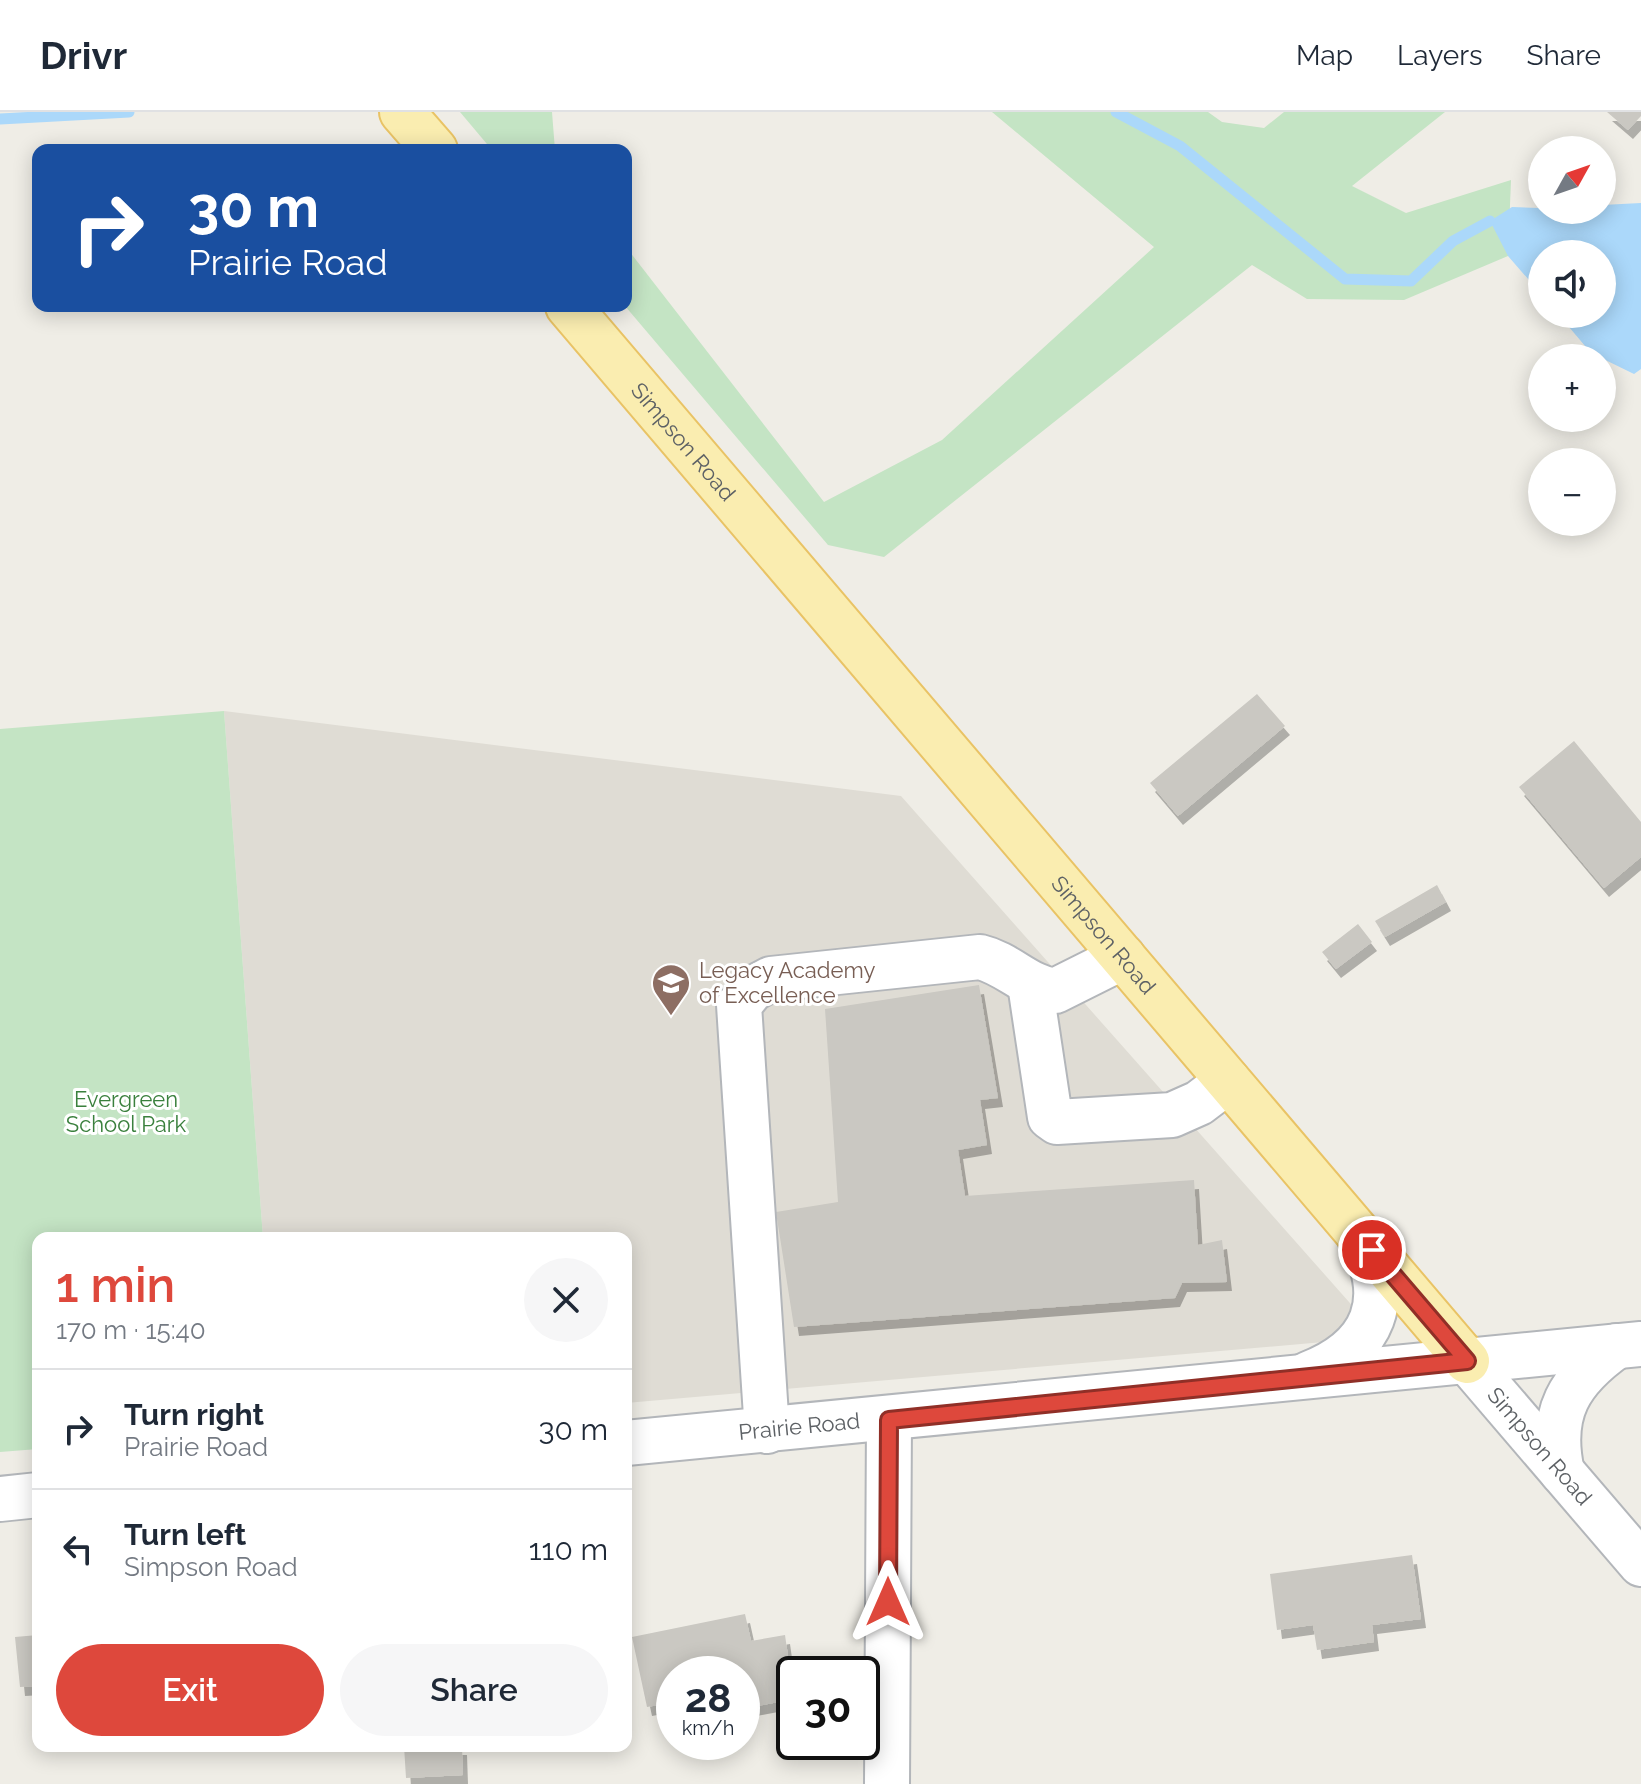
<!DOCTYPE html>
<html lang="en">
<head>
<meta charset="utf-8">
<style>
	:root { --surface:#fff; --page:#f6f6f7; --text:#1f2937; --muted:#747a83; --line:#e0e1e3; --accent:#de483c }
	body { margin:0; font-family:Raleway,sans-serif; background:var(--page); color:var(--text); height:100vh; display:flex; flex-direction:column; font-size:30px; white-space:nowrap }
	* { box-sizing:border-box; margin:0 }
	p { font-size:26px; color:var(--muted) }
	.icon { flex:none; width:44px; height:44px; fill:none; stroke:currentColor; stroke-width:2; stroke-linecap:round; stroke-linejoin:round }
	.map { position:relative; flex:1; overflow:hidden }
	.sheet { position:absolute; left:32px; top:1120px; width:600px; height:520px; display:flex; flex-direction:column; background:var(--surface); border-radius:16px; box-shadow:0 4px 20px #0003 }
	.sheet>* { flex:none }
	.banner { position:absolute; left:32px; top:32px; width:600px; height:168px; border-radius:16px; box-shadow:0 4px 20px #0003; background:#1a4fa0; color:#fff; overflow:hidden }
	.needle { width:52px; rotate:50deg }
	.controls { position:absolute; left:1528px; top:24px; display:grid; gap:16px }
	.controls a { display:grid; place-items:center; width:88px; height:88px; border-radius:50%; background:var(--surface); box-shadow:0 4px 20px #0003; font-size:40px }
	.speed { position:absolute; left:656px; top:1544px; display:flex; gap:16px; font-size:40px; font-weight:700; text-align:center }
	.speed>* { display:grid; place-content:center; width:104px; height:104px; border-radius:50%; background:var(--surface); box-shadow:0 4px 20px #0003; line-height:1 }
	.speed small { font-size:20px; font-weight:400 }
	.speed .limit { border:4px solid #111; border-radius:12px; background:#fff; color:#111 }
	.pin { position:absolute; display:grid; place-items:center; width:68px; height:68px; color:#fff; margin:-34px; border:4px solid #fff; border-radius:50%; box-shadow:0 2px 8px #0007 }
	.me { position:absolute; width:88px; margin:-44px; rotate:0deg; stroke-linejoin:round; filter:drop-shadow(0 0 6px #0008) }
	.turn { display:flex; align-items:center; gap:28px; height:168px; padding:0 24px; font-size:36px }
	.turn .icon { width:104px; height:104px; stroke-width:2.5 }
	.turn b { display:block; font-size:56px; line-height:68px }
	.round { display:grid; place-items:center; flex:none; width:84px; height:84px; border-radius:42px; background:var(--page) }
	.summary { display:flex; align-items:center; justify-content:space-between; height:136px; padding:0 24px }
	h1 { font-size:48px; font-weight:600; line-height:60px; color:var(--accent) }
	.cta { display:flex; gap:16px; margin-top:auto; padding:16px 24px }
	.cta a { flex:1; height:92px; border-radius:48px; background:var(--accent); color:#fff; font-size:32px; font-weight:600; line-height:92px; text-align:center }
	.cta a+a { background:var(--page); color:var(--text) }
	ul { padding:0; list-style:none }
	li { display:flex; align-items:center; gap:24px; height:120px; padding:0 24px; border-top:2px solid var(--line) }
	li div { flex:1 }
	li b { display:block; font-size:30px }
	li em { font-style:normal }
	header { display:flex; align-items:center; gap:48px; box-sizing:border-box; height:112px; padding:0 40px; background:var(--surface); border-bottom:2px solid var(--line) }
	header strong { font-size:38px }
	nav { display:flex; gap:44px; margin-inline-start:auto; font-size:28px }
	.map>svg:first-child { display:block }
	.education { fill:#dfdcd4 }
	.green { fill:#c4e4c4 }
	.water { fill:#abd8fa }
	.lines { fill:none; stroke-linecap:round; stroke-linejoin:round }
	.stream { stroke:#abd8fa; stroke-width:11 }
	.building { fill:#cac8c2; filter:url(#shadow) }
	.minor-casing { stroke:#b3b6ba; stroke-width:48 }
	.major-casing { stroke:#e9c365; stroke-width:48 }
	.minor { stroke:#fff; stroke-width:44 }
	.major { stroke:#faedb0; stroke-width:44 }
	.route-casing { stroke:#902f27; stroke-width:20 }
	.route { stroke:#de483c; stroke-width:14 }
	.labels { text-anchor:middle; stroke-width:6; stroke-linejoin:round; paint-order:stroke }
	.street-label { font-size:22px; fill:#5d6165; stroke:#fff }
	.education-label { font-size:22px; fill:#785e54; stroke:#fff; text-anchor:start }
	.park-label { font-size:22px; fill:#3a803d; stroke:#fff }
</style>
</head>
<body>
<header>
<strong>Drivr</strong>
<nav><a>Map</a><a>Layers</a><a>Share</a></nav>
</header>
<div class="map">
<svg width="1641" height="1672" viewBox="0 0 1641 1672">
	<defs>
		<filter id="shadow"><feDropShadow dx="5" dy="9" stdDeviation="0" flood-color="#0004"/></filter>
	</defs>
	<rect width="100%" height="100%" fill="#efede6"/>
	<!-- education -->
	<path class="education" d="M224,599L901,684L1380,1225L626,1291V1126H263Z"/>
	<!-- green -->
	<path class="green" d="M460,0H552L555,38H492Z
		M992,0H1208L1222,10L1264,16L1284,0H1445L1352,74L1406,101L1511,68L1508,144L1404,188L1307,187L1252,153L884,445L828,433L625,194L626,135L824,390L942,328L1154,135Z
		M224,599L263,1126H38V1337L0,1340V617Z"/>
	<!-- water -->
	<path class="water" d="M1641,91V257L1634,262L1591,241L1558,202H1602V142H1542V183L1508,144L1490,109L1512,95L1602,98V93Z"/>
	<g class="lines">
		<!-- stream -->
		<path class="stream" d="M1116,0L1180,34L1345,167L1411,169L1453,129L1490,109
			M0,7L129,0"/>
	</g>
	<!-- building -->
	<path class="building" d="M1607,0H1641V4L1628,18Z
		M1257,582L1285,614L1178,704L1150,671Z
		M1574,629L1641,710V745L1604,776L1519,675Z
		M1437,773L1446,790L1385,825L1375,809Z
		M1358,812L1372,830L1336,857L1322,840Z
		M979,873L998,986L980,988L987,1033L958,1038L965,1084L1194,1068L1198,1133L1222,1128L1227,1170L1182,1171L1175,1186L794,1215L776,1100L838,1090L825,897Z
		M1412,1443L1421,1507L1372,1513L1374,1530L1317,1538L1313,1513L1277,1518L1270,1462Z
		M745,1502L751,1529L785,1523L794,1587L746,1596L742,1562H674V1590L647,1595L632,1525Z
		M38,1523V1574L20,1575L15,1525Z
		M404,1634H462L463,1663L406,1666Z"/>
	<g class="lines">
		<!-- minor casing -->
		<g class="minor-casing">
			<g id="minor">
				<path d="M1030,872L1050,1005L1057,1010L1172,1003L1199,991L1228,969"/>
				<path id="s1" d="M1467,1249L1641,1452"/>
				<path d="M1308,1262C1375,1236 1394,1187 1359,1124"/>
				<path d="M767,1319L739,893L752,877L771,867L980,845C1009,852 1026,875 1055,879L1123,845"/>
				<path id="s2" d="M626,1331L1641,1232"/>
				<path d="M1562,1360C1549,1301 1569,1268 1617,1234"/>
				<path d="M0,1387L38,1383"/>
				<path d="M887,1672L889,1308"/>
			</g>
		</g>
		<!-- major casing -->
		<g class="major-casing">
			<g id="major">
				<path d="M402,0L435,38"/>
				<path id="s3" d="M568,194L1467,1249"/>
			</g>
		</g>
		<!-- minor -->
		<use href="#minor" class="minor"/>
		<!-- major -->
		<use href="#major" class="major"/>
	</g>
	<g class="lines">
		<!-- route casing -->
		<g class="route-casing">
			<path id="route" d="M888,1490L889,1308L1467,1249L1372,1138"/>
		</g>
		<!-- route -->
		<use href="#route" class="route"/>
	</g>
	<!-- icons -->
	<defs>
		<g id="school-pin" transform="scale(2)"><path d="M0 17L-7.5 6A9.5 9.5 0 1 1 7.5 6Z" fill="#8d6e63" stroke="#fff"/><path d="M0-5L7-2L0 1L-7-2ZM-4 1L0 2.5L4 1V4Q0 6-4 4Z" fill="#fff"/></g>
	</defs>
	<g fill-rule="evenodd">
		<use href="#school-pin" x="671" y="871"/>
	</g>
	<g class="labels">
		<!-- street labels -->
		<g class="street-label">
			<text dy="8" stroke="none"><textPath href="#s3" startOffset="178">Simpson Road</textPath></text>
			<text dy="8" stroke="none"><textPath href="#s3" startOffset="826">Simpson Road</textPath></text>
			<text dy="8" stroke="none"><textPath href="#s2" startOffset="174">Prairie Road</textPath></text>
			<text dy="8" stroke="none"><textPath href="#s1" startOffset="112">Simpson Road</textPath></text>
		</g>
		<!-- education labels -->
		<g class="education-label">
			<text x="699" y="866">Legacy Academy<tspan x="699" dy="25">of Excellence</tspan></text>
		</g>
		<!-- park labels -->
		<g class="park-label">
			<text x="126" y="995">Evergreen<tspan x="126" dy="25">School Park</tspan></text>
		</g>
	</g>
</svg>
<div class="controls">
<a><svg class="needle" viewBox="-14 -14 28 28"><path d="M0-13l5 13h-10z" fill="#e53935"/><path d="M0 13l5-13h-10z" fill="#747a83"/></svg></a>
<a><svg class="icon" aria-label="sound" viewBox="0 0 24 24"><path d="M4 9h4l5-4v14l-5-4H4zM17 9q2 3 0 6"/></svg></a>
<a>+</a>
<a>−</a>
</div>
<div class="speed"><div>28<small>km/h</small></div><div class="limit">30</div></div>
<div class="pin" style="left:1372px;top:1138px;background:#d93025"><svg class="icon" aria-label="arrive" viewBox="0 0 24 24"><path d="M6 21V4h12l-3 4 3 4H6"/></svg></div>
<svg class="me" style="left:888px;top:1490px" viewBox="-20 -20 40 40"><path d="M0-17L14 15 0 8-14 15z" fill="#de483c" stroke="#fff" stroke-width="4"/></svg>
<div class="banner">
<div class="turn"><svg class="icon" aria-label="right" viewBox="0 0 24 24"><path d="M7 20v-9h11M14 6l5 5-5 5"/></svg><div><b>30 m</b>Prairie Road</div></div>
</div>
<section class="sheet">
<div class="summary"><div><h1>1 min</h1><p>170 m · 15:40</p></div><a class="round"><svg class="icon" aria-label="close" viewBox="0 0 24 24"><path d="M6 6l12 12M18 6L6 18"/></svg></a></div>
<ul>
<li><svg class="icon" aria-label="right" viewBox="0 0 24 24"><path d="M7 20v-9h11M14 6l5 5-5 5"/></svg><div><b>Turn right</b><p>Prairie Road</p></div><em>30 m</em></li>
<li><svg class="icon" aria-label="left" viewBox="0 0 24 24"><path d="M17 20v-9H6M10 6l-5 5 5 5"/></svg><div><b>Turn left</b><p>Simpson Road</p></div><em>110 m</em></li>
</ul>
<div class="cta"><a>Exit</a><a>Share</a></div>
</section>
</div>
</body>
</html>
